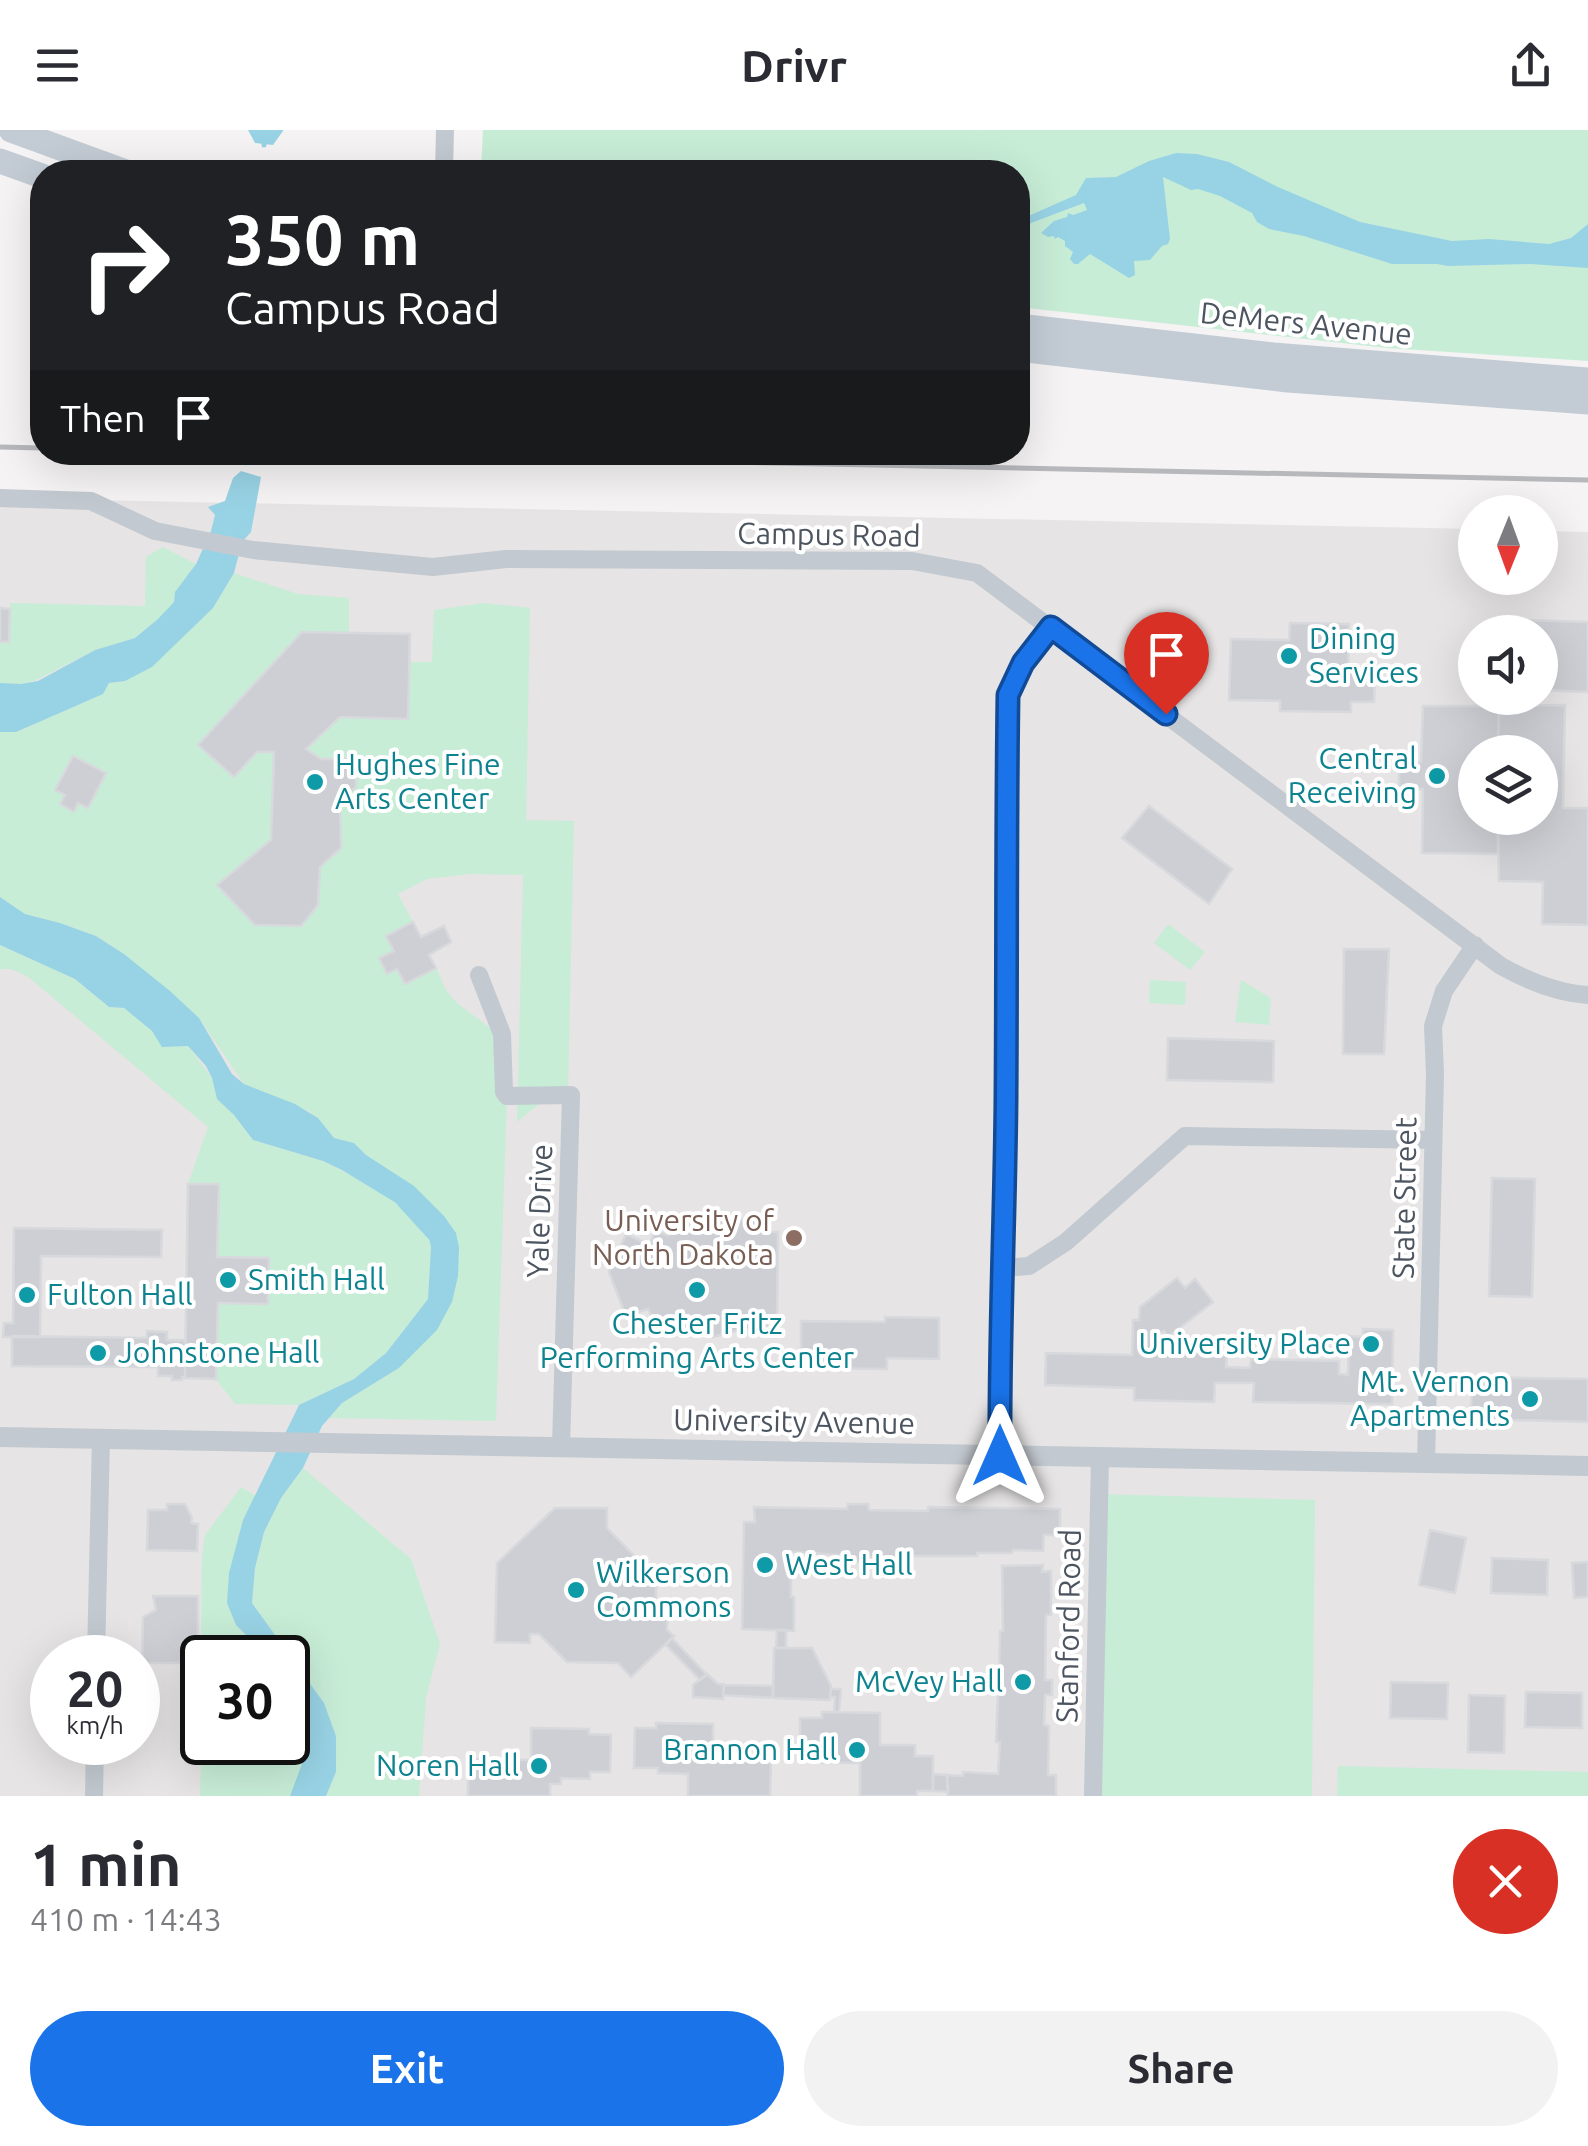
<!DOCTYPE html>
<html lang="en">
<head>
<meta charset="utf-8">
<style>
	:root { --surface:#fff; --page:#f2f2f3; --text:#2b2b33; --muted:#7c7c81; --accent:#1a73e8 }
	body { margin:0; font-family:Ubuntu,sans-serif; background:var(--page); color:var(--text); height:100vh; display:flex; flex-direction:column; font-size:38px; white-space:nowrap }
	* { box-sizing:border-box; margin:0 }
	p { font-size:32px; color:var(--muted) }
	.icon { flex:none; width:55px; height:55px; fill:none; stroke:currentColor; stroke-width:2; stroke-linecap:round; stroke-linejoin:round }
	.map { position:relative; height:1666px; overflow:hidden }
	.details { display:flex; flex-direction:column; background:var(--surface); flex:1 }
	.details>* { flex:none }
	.hud { position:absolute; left:30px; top:30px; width:1000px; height:305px; border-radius:40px; box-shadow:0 10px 40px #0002; background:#202124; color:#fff; overflow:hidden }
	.needle { width:65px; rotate:181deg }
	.fabs { position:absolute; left:1458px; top:365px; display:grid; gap:20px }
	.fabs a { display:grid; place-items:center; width:100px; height:100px; border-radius:50%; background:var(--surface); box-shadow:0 10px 40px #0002; font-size:50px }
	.speed { position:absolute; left:30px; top:1505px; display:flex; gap:20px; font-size:50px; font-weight:700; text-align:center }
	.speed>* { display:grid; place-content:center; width:130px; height:130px; border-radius:50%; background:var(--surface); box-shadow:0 10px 40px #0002; line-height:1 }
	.speed small { font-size:25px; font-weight:400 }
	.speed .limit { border:5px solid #111; border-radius:15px; background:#fff; color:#111 }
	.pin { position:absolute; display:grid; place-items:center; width:85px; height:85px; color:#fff; margin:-102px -42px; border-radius:50% 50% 50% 0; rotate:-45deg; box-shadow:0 0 10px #0007 }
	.pin .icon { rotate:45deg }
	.me { position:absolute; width:110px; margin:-55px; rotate:0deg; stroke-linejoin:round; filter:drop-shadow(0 0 8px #0008) }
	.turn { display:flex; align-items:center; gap:35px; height:210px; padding:0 30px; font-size:45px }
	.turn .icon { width:130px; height:130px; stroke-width:2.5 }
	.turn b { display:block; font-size:70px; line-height:85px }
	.then { display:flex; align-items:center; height:95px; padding:0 30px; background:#0003; gap:20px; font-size:38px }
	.round { display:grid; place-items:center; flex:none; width:105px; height:105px; border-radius:52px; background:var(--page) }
	.overview { display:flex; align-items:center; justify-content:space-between; height:170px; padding:0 30px }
	h1 { font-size:60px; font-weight:700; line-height:75px }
	.cta { display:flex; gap:20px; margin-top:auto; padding:20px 30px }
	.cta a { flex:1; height:115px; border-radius:60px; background:var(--accent); color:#fff; font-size:40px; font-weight:700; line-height:115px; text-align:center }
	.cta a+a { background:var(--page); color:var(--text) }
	header { display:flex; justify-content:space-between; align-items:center; height:130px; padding:0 30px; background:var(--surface); font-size:45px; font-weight:700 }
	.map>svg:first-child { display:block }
	.education { fill:#e6e4e4; fill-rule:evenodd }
	.green { fill:#c7edd7 }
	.water { fill:#98d3e5 }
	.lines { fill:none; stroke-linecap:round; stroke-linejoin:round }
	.stream { stroke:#98d3e5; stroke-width:5 }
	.building { fill:#cdcfd4; stroke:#d7d9dd; stroke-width:2.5 }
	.minor { stroke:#c2c9d0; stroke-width:18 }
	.tertiary { stroke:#c2c9d0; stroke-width:20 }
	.secondary { stroke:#c3cbd4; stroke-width:25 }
	.rail { stroke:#b6b8bc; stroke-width:5 }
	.route-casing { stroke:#114b97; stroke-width:25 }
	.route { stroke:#1a73e8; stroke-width:18 }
	.culture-dot { fill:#0f9aa8; stroke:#fff; stroke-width:4 }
	.education-dot { fill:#8d6e63; stroke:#fff; stroke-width:4 }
	.labels { text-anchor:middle; stroke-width:8; stroke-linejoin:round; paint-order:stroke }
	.street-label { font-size:30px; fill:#4c555f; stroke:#fff }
	.culture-label { font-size:30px; fill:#0d838f; stroke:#fff; text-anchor:start }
	.education-label { font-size:30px; fill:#785e54; stroke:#fff; text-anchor:end }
</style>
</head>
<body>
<header><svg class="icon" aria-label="menu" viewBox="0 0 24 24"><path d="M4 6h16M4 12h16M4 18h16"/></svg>Drivr<svg class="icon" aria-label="share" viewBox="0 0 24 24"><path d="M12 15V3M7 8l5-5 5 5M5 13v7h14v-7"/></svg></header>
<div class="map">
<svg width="1588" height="1666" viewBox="0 0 1588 1666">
	<rect width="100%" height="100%" fill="#f5f3f3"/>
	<!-- education -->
	<path class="education" d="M0,368L1475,399V448H1540V401L1588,402V1666H0ZM1475,502H1540V568H1475ZM1475,622H1540V688H1475ZM52,1528H138V1612H52ZM202,1528H288V1612H202Z"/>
	<!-- green -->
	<path class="green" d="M483,0H1588V231L1387,218L1018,177V42H481Z
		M163,417L196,434L175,462L174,472L159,489L135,508L95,520L34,551L21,554L0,553V512L9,511L10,473L145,476L146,427Z
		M234,443L298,464L349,468V503H302L198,614L234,647L257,622H274L271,710L218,755L255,795L301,796L320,737L341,718L340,671L356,657V629H321L306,619L340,587L408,589L410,532H432L434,480L484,473L530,478L526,690L574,691L568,960L544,970L517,992L523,745L470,744L427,749L398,764L413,792L386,806L394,821L379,829L387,843L397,839L405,854L436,838L446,860L457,873L497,903L507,966L496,1291L328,1288L342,1273L399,1238L456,1103L354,1014L334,1008L310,982L244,954L199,888L124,824L96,806L60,793L25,784L0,767V601L16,602L63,580L109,553L125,551L213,478Z
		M1168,794L1205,822L1190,840L1154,813Z
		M0,815L75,849L109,877L124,878L152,901L188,916L212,948L217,969L234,985L253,1010L323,1031L390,1065L427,1099L431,1117L428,1169L386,1223L354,1249L299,1275L235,1274L216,1249L218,1173H268L269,1129L217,1127L219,1055L188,1054L208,997L27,846L11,839H0Z
		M1150,850L1186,852L1185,875L1149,873Z
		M1241,850L1271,868L1269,895L1235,892Z
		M303,1338L411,1429L440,1514L426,1568L419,1666H326L336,1642V1606L324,1573L252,1473L255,1438L264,1402L281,1368Z
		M241,1357L256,1366L243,1390L236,1495L247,1506L260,1527H220L206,1515L201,1503L202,1426L205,1405Z
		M1099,1364L1315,1370L1312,1666H1093Z
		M288,1569C312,1605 307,1628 290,1666H200L202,1591V1612H288Z
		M1338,1636L1588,1642V1666H1337Z"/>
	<!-- water -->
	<path class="water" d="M248,0H283V1L273,15L255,13Z
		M1176,23L1197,24L1229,32L1278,57L1360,92L1452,111L1489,109L1549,114L1571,108L1588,94V138L1531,134L1448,136L1437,134H1392L1304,106L1269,99L1257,92L1252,83L1220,66L1198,59L1191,60L1163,47L1170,109L1168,114L1162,116L1150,130L1134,131L1135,145L1129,148L1090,124L1078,134H1074L1070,129L1073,122L1065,116V111L1058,107L1055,109L1054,106L1048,107L1041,103L1054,91L1067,87L1068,83L1073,85L1087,80L1084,73L1031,93L1023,106L1018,109V84L1026,87L1076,65L1086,48L1116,47L1149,31Z
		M241,341L261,347L251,402L242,412L234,443L213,478L152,537L125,551L109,553L103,564L16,602H0V553L21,554L38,551L95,520L135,508L158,489L174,472L175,462L196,434L211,401L215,385L208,377L225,371L233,348Z
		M0,767L25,784L60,793L96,806L124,824L170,861L199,888L232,944L244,954L295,974L318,988L334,1008L354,1013L366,1025L414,1056L444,1086L456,1103L459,1118L458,1146L452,1172L437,1200L399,1238L342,1273L322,1296L303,1338L281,1368L264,1402L255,1438L252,1473L324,1573L336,1606V1642L326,1666H290L306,1623L300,1588L288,1569V1528L260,1527L247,1506L236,1495L227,1473L229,1443L243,1390L299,1275L354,1249L386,1223L428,1169L431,1117L427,1100L401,1076L342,1040L323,1031L253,1010L234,985L217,969L212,948L206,936L188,916L162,917L152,901L124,878L109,877L75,849L0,815Z"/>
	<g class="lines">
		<!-- stream -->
		<path class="stream" d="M264,15V0
			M399,1073L432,1109"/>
	</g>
	<!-- building -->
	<path class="building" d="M0,478L10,479L9,512H0Z
		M1490,489L1588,492V562L1540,560V502H1490Z
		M1290,493L1349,494L1348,542H1375L1374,572H1351V582L1280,581V571L1229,570L1231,509L1289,510Z
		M302,502L410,504L408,589L340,587L306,619L321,629H356V657L340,671L341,718L320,737L318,775L301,796L255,795L217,755L271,710L274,622H257L234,647L198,615Z
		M1565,575L1563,678H1588V795L1542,794L1543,752L1499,751L1498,688H1540V622H1498L1499,576Z
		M1423,576H1499L1498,622H1475V688H1498V724L1422,723L1423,659H1399V632H1421Z
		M73,626L106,643L88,678L78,673L74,682L60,674L65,665L55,660Z
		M1149,676L1232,739L1209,774L1122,708Z
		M413,792L421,807L444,796L451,812L429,825L436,838L405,854L397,839L387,844L379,828L394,821L386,806Z
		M1344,819H1389L1384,924H1343Z
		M1168,908L1274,911L1273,952L1167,950Z
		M1492,1048L1535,1049L1532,1167L1489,1166Z
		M188,1054H219L217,1127L269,1128L268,1174L218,1173L216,1249L185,1248Z
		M715,1080L738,1090H765V1102H778L777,1187L766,1186L767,1199H743L713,1207L707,1198L674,1201L666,1189L655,1193L648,1179L626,1186L609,1142L626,1104L650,1115L655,1100L668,1105L671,1094L708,1097Z
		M14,1098L162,1100L161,1127L41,1126L40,1207H3L4,1193H13Z
		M1177,1148L1185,1158L1195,1149L1213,1172L1168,1207L1164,1201L1158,1205V1221L1227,1223L1226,1237L1250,1238L1251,1229L1339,1231V1244L1348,1245L1349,1206L1363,1207V1199L1393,1200L1392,1274L1253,1272L1254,1253H1215L1214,1272L1134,1270V1258L1045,1255L1046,1223L1132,1225L1133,1190H1139L1140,1177Z
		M885,1187L939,1188V1229L887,1228V1239L801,1238V1191L885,1192Z
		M147,1201L167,1202V1210H185V1248L182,1247V1250H172V1246H158V1237L12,1236V1206L147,1208Z
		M1472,1247L1588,1249V1292L1471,1289Z
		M167,1374H185L192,1388L191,1393L198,1394L197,1421L147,1420L148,1380H167Z
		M848,1374H868L869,1380L928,1381V1377L1060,1379V1405H1044L1043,1421L1013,1420L1012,1423H977V1426H911V1429L865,1427V1432H858L848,1431L849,1426L787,1421L786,1438H791V1467H794V1501L742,1499L744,1392H755L754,1377L847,1379Z
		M555,1378H607V1398L656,1448V1472L668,1471L667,1500L674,1506L631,1547L618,1533L567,1532L539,1504H530V1513L495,1512L497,1433Z
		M1430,1400L1466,1408L1455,1463L1419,1455Z
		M1492,1428L1548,1430L1547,1465L1491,1463Z
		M1588,1432V1467L1574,1468L1572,1433Z
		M1043,1435L1042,1442L1051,1441V1485H1046L1045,1550H1052V1565H1045L1044,1595L1049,1596L1048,1645H1056V1666H948L947,1645L963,1646V1642L998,1644L1000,1612H996L998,1563L993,1562L994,1549H999L1000,1501H1003L1002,1436Z
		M153,1466H198V1533H142L143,1487L156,1480Z
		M777,1500H786V1518H776Z
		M672,1508L707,1545L700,1550L666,1515Z
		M774,1518H812L831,1556L830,1570L773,1568Z
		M707,1544L718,1554H724L723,1569L693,1567V1555Z
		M1391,1552L1448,1553L1447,1589L1390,1588Z
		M724,1555L773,1556V1568L723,1565Z
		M831,1559H841L839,1582H834L835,1567H830Z
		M1526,1562L1582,1563V1598L1525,1597Z
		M1469,1565L1505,1566L1504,1623L1468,1622Z
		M822,1582L880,1583V1615H915V1626H933V1661H917V1666H860V1633H822V1627H800V1588H822Z
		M656,1593L713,1594V1622L750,1623V1629L771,1630L770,1666H688V1644L658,1643V1638H634L635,1598H656Z
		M531,1598L589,1599V1604L611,1605L610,1642H590V1649L561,1648V1654H550V1666H468V1629L531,1630Z
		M933,1644L947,1645L948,1662L933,1661Z"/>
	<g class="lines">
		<!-- minor -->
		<path class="minor" d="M444,42L445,0
			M0,368L91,371L155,401L253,420L433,437L506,429L912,431L977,443L1501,836C1528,851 1556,863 1588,865
			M479,845L502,904L504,962L507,966L568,965
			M1001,1138L1029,1136L1066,1112L1185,1006L1433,1010
			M561,1317L571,965
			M1000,1326C999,1207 1005,1088 1006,969C1007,834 1006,700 1008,565L1023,533L1051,497
			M1426,1334L1435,944L1433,896L1444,861L1475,815
			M96,1528L101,1308
			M94,1666L95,1612
			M1093,1666L1100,1327"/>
		<!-- tertiary -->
		<path class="tertiary" d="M0,1307L1588,1336"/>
		<!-- secondary -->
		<path class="secondary" d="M11,0L126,42
			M0,31L42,46
			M1018,196L1273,225L1588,250
			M1018,219L1288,250L1588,272"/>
		<!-- rail -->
		<path class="rail" d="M0,317L42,318
			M251,322L1588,350"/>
	</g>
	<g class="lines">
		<!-- route casing -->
		<g class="route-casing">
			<path id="route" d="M1000,1326C999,1206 1005,1088 1006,968C1007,834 1006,700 1008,565L1023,533L1051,497L1166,584"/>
		</g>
		<!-- route -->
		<use href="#route" class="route"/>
	</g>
	<!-- markers -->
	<g class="culture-dot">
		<circle cx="1289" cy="526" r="10"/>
		<circle cx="1437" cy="646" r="10"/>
		<circle cx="315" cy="652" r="10"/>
		<circle cx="228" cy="1150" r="10"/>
		<circle cx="697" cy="1160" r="10"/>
		<circle cx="27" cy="1165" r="10"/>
		<circle cx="1371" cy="1214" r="10"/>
		<circle cx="98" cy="1223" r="10"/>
		<circle cx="1530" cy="1269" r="10"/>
		<circle cx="765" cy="1435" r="10"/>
		<circle cx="576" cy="1460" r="10"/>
		<circle cx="1023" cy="1552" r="10"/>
		<circle cx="857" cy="1620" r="10"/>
		<circle cx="539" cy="1636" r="10"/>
	</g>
	<circle class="education-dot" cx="794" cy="1108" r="10"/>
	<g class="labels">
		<!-- street labels -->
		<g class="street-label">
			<text transform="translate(1306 194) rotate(6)" y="10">DeMers Avenue</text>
			<text transform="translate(829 405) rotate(1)" y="10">Campus Road</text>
			<text transform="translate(1405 1068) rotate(-89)" y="10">State Street</text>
			<text transform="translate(540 1081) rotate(-88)" y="10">Yale Drive</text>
			<text transform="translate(794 1292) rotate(1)" y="10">University Avenue</text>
			<text transform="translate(1069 1496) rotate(-89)" y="10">Stanford Road</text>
		</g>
		<!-- culture labels -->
		<g class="culture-label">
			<text x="1309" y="519">Dining<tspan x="1309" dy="34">Services</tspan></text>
			<text x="1417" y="639" text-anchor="end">Central<tspan x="1417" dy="34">Receiving</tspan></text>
			<text x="335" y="645">Hughes Fine<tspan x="335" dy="34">Arts Center</tspan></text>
			<text x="248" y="1160">Smith Hall</text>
			<text x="47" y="1175">Fulton Hall</text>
			<text x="697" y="1204" text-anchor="middle">Chester Fritz<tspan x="697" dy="34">Performing Arts Center</tspan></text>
			<text x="1351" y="1224" text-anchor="end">University Place</text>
			<text x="118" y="1233">Johnstone Hall</text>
			<text x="1510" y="1262" text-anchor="end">Mt. Vernon<tspan x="1510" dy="34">Apartments</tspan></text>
			<text x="785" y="1445">West Hall</text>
			<text x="596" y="1453">Wilkerson<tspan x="596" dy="34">Commons</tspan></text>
			<text x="1003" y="1562" text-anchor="end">McVey Hall</text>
			<text x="837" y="1630" text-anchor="end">Brannon Hall</text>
			<text x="519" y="1646" text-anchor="end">Noren Hall</text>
		</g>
		<!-- education labels -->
		<g class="education-label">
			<text x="774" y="1101">University of<tspan x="774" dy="34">North Dakota</tspan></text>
		</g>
	</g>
</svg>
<div class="fabs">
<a><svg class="needle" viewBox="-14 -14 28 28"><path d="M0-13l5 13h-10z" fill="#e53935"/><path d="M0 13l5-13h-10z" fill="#7c7c81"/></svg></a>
<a><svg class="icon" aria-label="sound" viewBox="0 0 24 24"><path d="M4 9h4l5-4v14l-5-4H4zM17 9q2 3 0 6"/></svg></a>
<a><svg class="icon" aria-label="layers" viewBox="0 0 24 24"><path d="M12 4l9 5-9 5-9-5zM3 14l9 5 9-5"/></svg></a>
</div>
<div class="speed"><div>20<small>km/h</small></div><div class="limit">30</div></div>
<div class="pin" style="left:1166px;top:584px;background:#d93025"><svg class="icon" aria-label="arrive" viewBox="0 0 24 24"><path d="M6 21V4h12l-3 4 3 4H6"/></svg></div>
<svg class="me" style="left:1000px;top:1326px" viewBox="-20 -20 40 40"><path d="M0-17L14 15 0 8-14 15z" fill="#1a73e8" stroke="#fff" stroke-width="4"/></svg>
<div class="hud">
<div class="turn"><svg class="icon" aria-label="right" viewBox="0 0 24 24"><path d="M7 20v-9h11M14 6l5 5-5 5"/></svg><div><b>350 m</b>Campus Road</div></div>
<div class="then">Then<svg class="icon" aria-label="arrive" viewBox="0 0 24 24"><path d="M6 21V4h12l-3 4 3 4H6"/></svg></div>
</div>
</div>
<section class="details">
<div class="overview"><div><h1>1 min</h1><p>410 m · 14:43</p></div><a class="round" style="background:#d93025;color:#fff"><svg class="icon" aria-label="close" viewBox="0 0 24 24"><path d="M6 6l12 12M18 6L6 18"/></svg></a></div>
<div class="cta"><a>Exit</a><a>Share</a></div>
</section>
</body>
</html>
